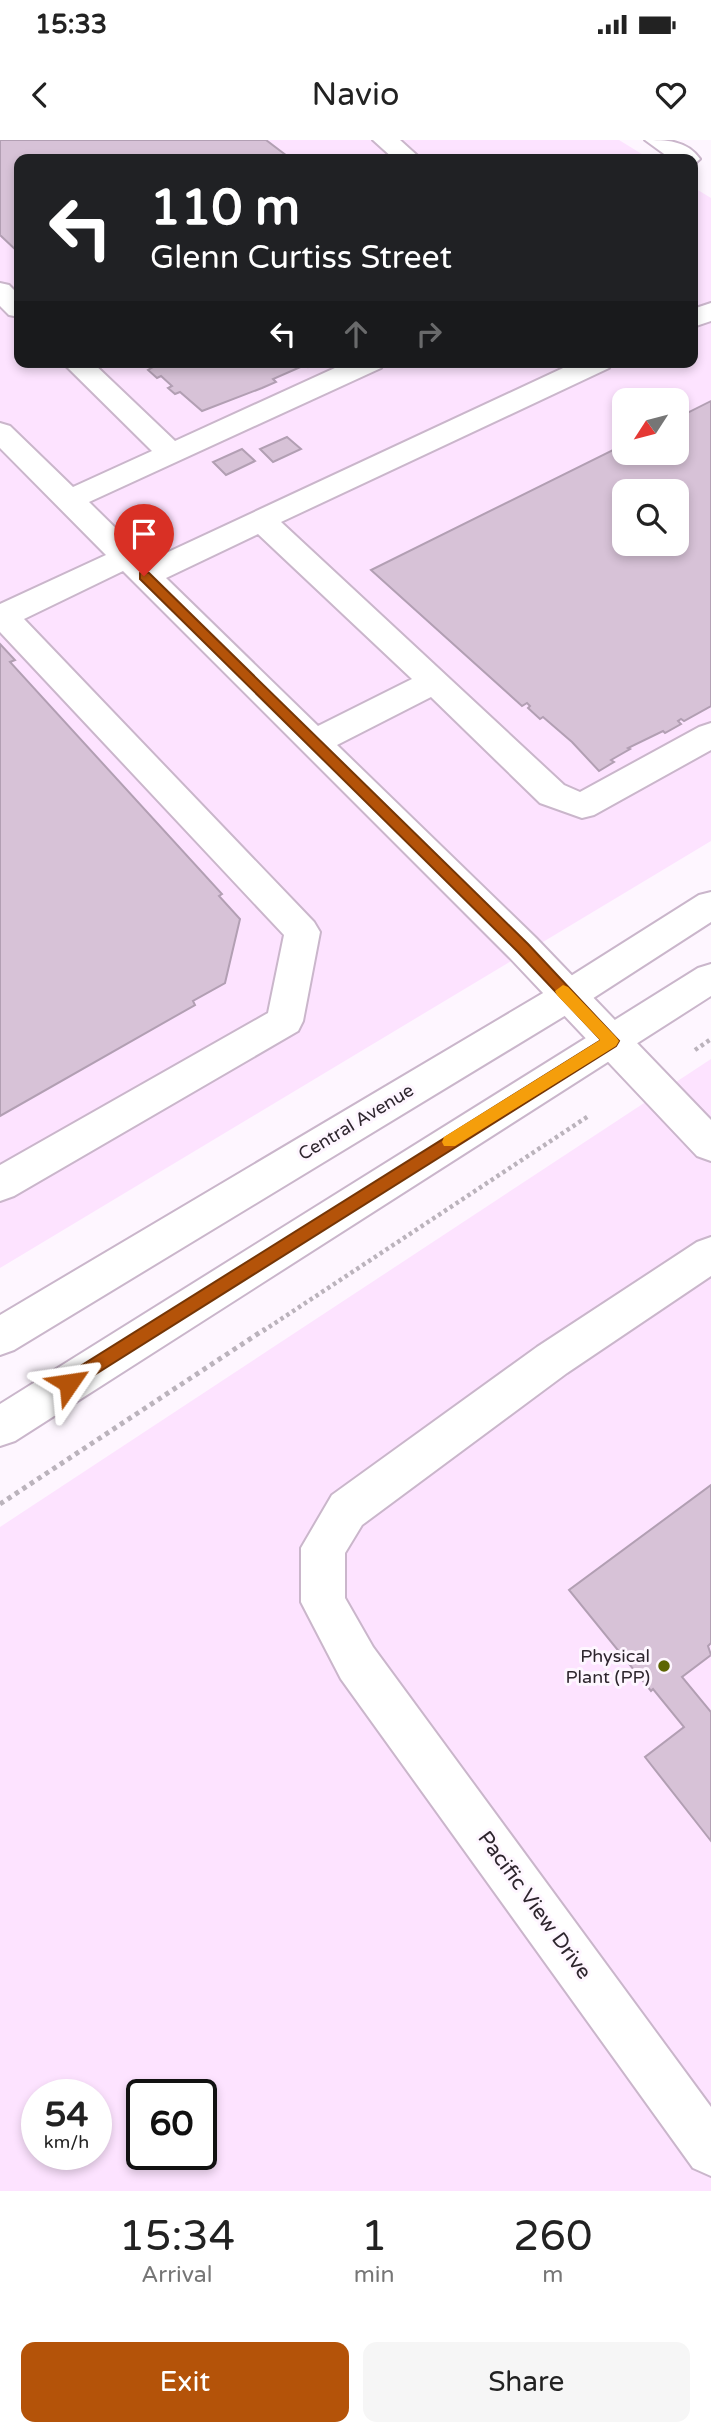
<!DOCTYPE html>
<html lang="en">
<head>
<meta charset="utf-8">
<style>
	:root { --surface:#fff; --page:#f6f6f6; --text:#222; --muted:#767676; --accent:#b45309 }
	body { margin:0; font-family:"Varela Round",sans-serif; background:var(--page); color:var(--text); height:100vh; display:flex; flex-direction:column; font-size:26px; white-space:nowrap }
	* { box-sizing:border-box; margin:0 }
	p { font-size:23px; color:var(--muted) }
	.icon { flex:none; width:38px; height:38px; fill:none; stroke:currentColor; stroke-width:2; stroke-linecap:round; stroke-linejoin:round }
	.map { position:relative; height:2051px; overflow:hidden }
	.sheet { display:flex; flex-direction:column; background:var(--surface); flex:1 }
	.sheet>* { flex:none }
	.hud { position:absolute; left:14px; top:14px; width:684px; height:214px; border-radius:14px; box-shadow:0 4px 10px #0003; background:#202124; color:#fff; overflow:hidden }
	.needle { width:46px; rotate:234deg }
	.tools { position:absolute; left:612px; top:248px; display:grid; gap:14px }
	.tools a { display:grid; place-items:center; width:77px; height:77px; border-radius:14px; background:var(--surface); box-shadow:0 4px 10px #0003; font-size:35px }
	.speed { position:absolute; left:21px; top:1939px; display:flex; gap:14px; font-size:35px; font-weight:700; text-align:center }
	.speed>* { display:grid; place-content:center; width:91px; height:91px; border-radius:50%; background:var(--surface); box-shadow:0 4px 10px #0003; line-height:1 }
	.speed small { font-size:18px; font-weight:400 }
	.speed .limit { border:4px solid #111; border-radius:10px; background:#fff; color:#111 }
	.pin { position:absolute; display:grid; place-items:center; width:60px; height:60px; color:#fff; margin:-72px -30px; border-radius:50% 50% 50% 0; rotate:-45deg; box-shadow:0 0 7px #0007 }
	.pin .icon { rotate:45deg }
	.me { position:absolute; width:77px; margin:-38px; rotate:58deg; stroke-linejoin:round; filter:drop-shadow(0 0 5px #0008) }
	.turn { display:flex; align-items:center; gap:24px; height:147px; padding:0 21px; font-size:32px }
	.turn .icon { width:91px; height:91px; stroke-width:2.5 }
	.turn b { display:block; font-size:49px; line-height:60px }
	.lanes { display:flex; align-items:center; height:66px; padding:0 21px; background:#0003; justify-content:center; gap:35px; direction:ltr }
	.lanes .off { opacity:.35 }
	.eta { display:flex; justify-content:space-evenly; align-items:center; height:119px; text-align:center }
	.eta b { font-size:42px; font-weight:600; line-height:49px }
	.action { display:flex; gap:14px; margin-top:auto; padding:14px 21px }
	.action a { flex:1; height:80px; border-radius:14px; background:var(--accent); color:#fff; font-size:28px; font-weight:600; line-height:80px; text-align:center }
	.action a+a { background:var(--page); color:var(--text) }
	.status { display:flex; justify-content:space-between; align-items:center; height:49px; padding:0 35px; background:var(--surface); direction:ltr }
	.status svg { height:19px; fill:currentColor }
	header { display:flex; justify-content:space-between; align-items:center; height:91px; padding:0 21px; background:var(--surface); font-size:32px; font-weight:600 }
	.map>svg:first-child { display:block }
	.built { fill:#fde3ff; fill-rule:evenodd }
	.building { fill:#d7c2d7; stroke:#b29fb3; stroke-width:2; fill-rule:evenodd }
	.lines { fill:none; stroke-linecap:round; stroke-linejoin:round }
	.minor-casing { stroke:#cab6cb; stroke-width:4 }
	.major-casing { stroke:#cab6cb; stroke-width:4 }
	.path-far1 { stroke:#bbb3bc; stroke-width:4.5; stroke-dasharray:3.5 3.5; stroke-linecap:butt }
	.path { stroke:#bbb3bc; stroke-width:5; stroke-dasharray:4.5 4.5; stroke-linecap:butt }
	.minor { fill:#fff; fill-rule:evenodd }
	.major { fill:#fff; fill-rule:evenodd }
	.route { fill:#b45309; stroke:#753606; stroke-width:2 }
	.slow { fill:#f59e0b }
	.poi-dot { fill:#5d6503; stroke:#fef6ff; stroke-width:2.5 }
	.labels { text-anchor:middle; stroke-width:6; stroke-linejoin:round; paint-order:stroke }
	.street-label { font-size:18px; fill:#2e262e; stroke:#fef6ff }
	.poi-label { font-size:18px; fill:#2e262e; stroke:#fef6ff; text-anchor:end }
	.near-street-label { font-size:21px; fill:#2e262e; stroke:#fef6ff }
</style>
</head>
<body>
<div class="status"><b>15:33</b><svg viewBox="0 0 49 12"><path d="M0 12V9h3v3zM5 12V6h3v6zM10 12V3h3v9zM15 12V0h3v12zM26 1h20v11H26zM47 4h2v5h-2z"/></svg></div>
<header><svg class="icon" aria-label="back" viewBox="0 0 24 24"><path d="M15 5l-7 7 7 7"/></svg>Navio<svg class="icon" aria-label="heart" viewBox="0 0 24 24"><path d="M12 20l-8-8c-3-5 5-10 8-4 3-6 11-1 8 4z"/></svg></header>
<div class="map">
<svg width="711" height="2051" viewBox="0 0 711 2051">
	<rect width="100%" height="100%" fill="#fef6ff"/>
	<!-- built -->
	<path class="built" d="M0,0H619L650,19H19V222H693V47L711,58V701L0,1128ZM625,261H677V313H625ZM625,352H677V404H625Z
		M711,919V2051H0V1387ZM37,1955H96V2014H37ZM142,1955H201V2014H142Z"/>
	<!-- building -->
	<path class="building" d="M0,0H266L291,19H19V113L0,95Z
		M147,222H319L308,227L305,225L273,239L276,242L262,248L202,271L180,252L175,254L168,248L172,246L161,236L157,238L148,230L153,227Z
		M711,261V566L684,581L681,579L678,581L681,584L665,593L663,591L628,608L630,609L611,620L614,622L599,631L572,602L543,577L540,579L528,568L530,566L527,563L522,566L371,430L625,304V313H677V278ZM625,352H677V404H625Z
		M287,297L301,309L273,322L260,309Z
		M242,309L255,321L226,335L213,322Z
		M0,504L15,520L10,522L222,754L219,756L240,779L225,843L193,861L195,865L0,976Z
		M711,1345V1503L708,1506L711,1515L682,1537L711,1572V1701L645,1617L684,1587L653,1549L651,1551L569,1450Z"/>
	<g class="lines">
		<!-- minor casing -->
		<g class="minor-casing">
			<path id="minor" d="M373,0H400L421,19H394Z
				M645,0C666,0 687,0 700,19L693,25V19H671Z
				M0,143L9,145L19,155V177L9,175L0,166Z
				M711,163V181L693,187V169Z
				M62,222H92L175,301L348,222H385L381,228L89,362L149,421L576,222H613L609,228L281,382L564,645L580,652L699,587L711,583V610L594,675L582,678L540,663L431,557L337,605L536,798L711,980V1021L697,1016L510,818L123,431L24,479L314,782L320,792L303,881L298,891L14,1056L0,1061V1025L268,873L284,795L0,492V464L106,415L0,308V283L10,286L73,347L152,311ZM258,394L412,539L318,586L166,438Z
				M711,1097V1136L567,1233L362,1385L345,1413V1458L373,1507L711,1967V2036L693,2028L341,1539L301,1462V1408L332,1355L537,1207L697,1102Z"/>
		</g>
		<!-- major casing -->
		<g class="major-casing">
			<path id="major" d="M711,752V782L581,866L14,1210L0,1215V1175L555,846L699,755Z
				M711,824V856L15,1301L0,1306V1264L698,828Z"/>
		</g>
		<!-- path-far1 -->
		<path class="path-far1" d="M695,910L711,899
			M263,1191L590,975"/>
		<!-- path -->
		<path class="path" d="M0,1364L265,1189"/>
		<!-- minor -->
		<use href="#minor" class="minor"/>
		<!-- major -->
		<use href="#major" class="major"/>
	</g>
	<!-- route -->
	<path class="route" d="M144,432L149,433L528,804L619,901L616,906L69,1251L63,1249L60,1243L63,1237L601,900L518,812L140,439V433Z"/>
	<!-- slow -->
	<path class="slow" d="M563,845L568,847L616,897L619,901L616,906L455,1006H444L442,1002L444,997L600,900L557,855L555,851Z"/>
	<!-- markers -->
	<circle class="poi-dot" cx="664" cy="1526" r="7"/>
	<g class="labels">
		<!-- street labels -->
		<g class="street-label">
			<text transform="translate(356 982) rotate(-31)" y="6">Central Avenue</text>
		</g>
		<!-- poi labels -->
		<g class="poi-label">
			<text x="650" y="1522">Physical<tspan x="650" dy="21">Plant (PP)</tspan></text>
		</g>
		<!-- near-street labels -->
		<g class="near-street-label">
			<text transform="translate(535 1765) rotate(54)" y="7">Pacific View Drive</text>
		</g>
	</g>
</svg>
<div class="tools">
<a><svg class="needle" viewBox="-14 -14 28 28"><path d="M0-13l5 13h-10z" fill="#e53935"/><path d="M0 13l5-13h-10z" fill="#767676"/></svg></a>
<a><svg class="icon" aria-label="search" viewBox="0 0 24 24"><circle cx="10" cy="10" r="6"/><path d="M15 15l6 6"/></svg></a>
</div>
<div class="speed"><div>54<small>km/h</small></div><div class="limit">60</div></div>
<div class="pin" style="left:144px;top:436px;background:#d93025"><svg class="icon" aria-label="arrive" viewBox="0 0 24 24"><path d="M6 21V4h12l-3 4 3 4H6"/></svg></div>
<svg class="me" style="left:69px;top:1243px" viewBox="-20 -20 40 40"><path d="M0-17L14 15 0 8-14 15z" fill="#b45309" stroke="#fff" stroke-width="4"/></svg>
<div class="hud">
<div class="turn"><svg class="icon" aria-label="left" viewBox="0 0 24 24"><path d="M17 20v-9H6M10 6l-5 5 5 5"/></svg><div><b>110 m</b>Glenn Curtiss Street</div></div>
<div class="lanes"><svg class="icon" aria-label="left" viewBox="0 0 24 24"><path d="M17 20v-9H6M10 6l-5 5 5 5"/></svg><svg class="icon off" aria-label="ahead" viewBox="0 0 24 24"><path d="M12 20V5M6 11l6-6 6 6"/></svg><svg class="icon off" aria-label="right" viewBox="0 0 24 24"><path d="M7 20v-9h11M14 6l5 5-5 5"/></svg></div>
</div>
</div>
<section class="sheet">
<div class="eta">
<div><b>15:34</b><p>Arrival</p></div>
<div><b>1</b><p>min</p></div>
<div><b>260</b><p>m</p></div>
</div>
<div class="action"><a>Exit</a><a>Share</a></div>
</section>
</body>
</html>
